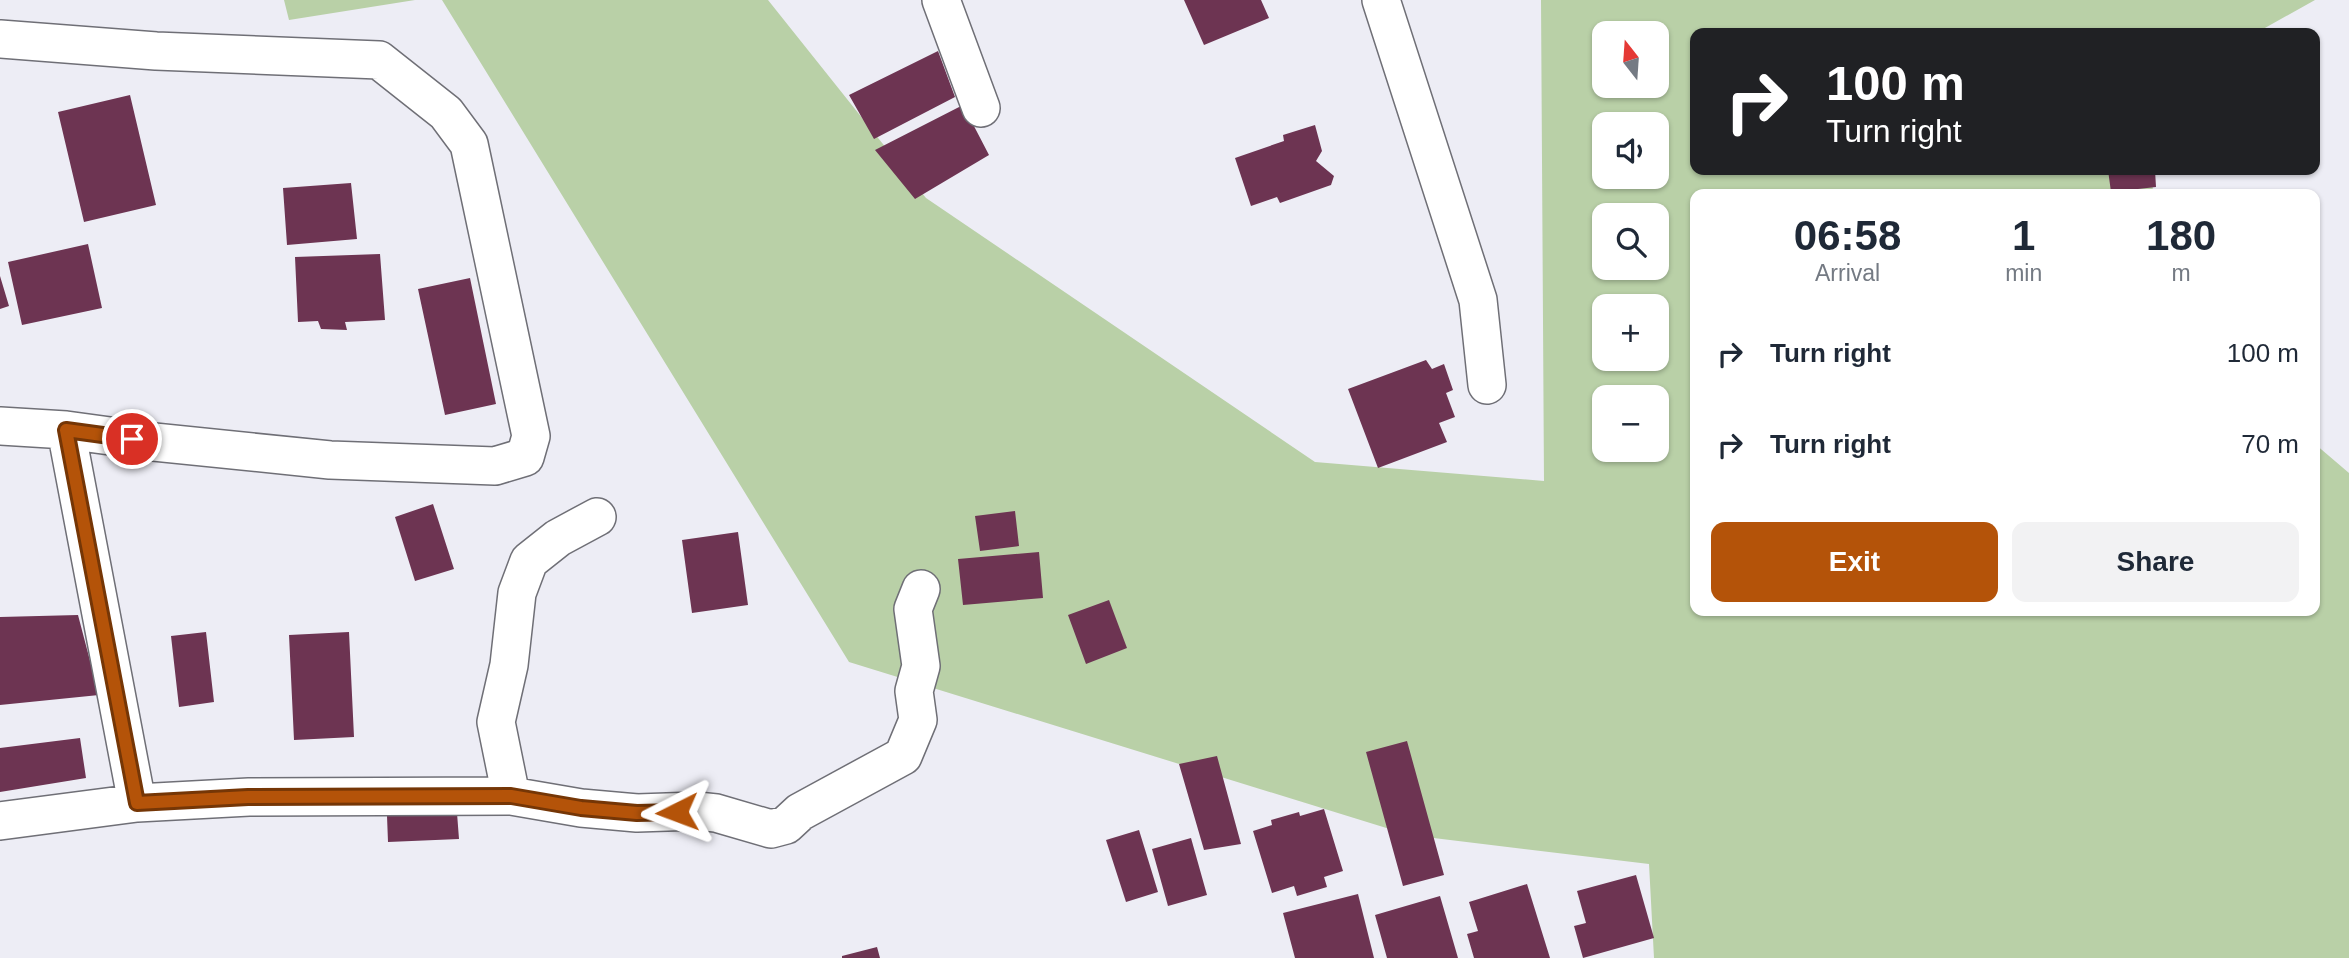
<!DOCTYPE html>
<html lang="en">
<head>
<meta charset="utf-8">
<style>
	:root { --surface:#fff; --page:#f2f2f3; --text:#1f2937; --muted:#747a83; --accent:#b45309 }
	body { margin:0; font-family:Helvetica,sans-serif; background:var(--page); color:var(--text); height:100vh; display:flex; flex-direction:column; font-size:26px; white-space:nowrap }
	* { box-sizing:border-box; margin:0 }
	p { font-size:23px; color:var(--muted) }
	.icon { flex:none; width:38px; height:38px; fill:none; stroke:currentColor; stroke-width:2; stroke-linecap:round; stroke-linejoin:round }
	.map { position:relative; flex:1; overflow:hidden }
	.drawer { position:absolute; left:1690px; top:189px; width:630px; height:427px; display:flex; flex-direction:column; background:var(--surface); border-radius:14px; box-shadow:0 2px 5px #0004 }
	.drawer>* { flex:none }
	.hud { position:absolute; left:1690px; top:28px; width:630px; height:147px; border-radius:14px; box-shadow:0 2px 5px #0004; background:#202124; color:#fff; overflow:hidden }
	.needle { width:46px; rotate:343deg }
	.buttons { position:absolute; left:1592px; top:21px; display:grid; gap:14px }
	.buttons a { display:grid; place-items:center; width:77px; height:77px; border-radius:14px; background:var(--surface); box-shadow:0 2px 5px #0004; font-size:35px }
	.pin { position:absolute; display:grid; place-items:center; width:60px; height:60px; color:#fff; margin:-30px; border:4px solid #fff; border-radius:50%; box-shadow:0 2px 7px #0007 }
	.me { position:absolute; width:77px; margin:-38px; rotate:267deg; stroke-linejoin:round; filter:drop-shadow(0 0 5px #0008) }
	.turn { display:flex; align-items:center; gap:24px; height:147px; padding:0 21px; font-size:32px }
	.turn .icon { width:91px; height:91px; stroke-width:2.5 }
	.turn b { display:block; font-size:49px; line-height:60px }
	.eta { display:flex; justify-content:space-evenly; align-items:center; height:119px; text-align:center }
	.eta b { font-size:42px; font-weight:600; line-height:49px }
	.primary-button { display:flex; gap:14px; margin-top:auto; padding:14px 21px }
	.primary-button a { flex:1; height:80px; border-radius:14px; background:var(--accent); color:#fff; font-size:28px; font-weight:600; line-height:80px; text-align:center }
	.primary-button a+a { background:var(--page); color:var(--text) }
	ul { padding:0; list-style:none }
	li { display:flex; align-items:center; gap:21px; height:91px; padding:0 21px }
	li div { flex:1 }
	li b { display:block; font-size:26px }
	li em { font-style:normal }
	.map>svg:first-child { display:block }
	.green { fill:#b9d0a7; fill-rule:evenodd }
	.building { fill:#6d3452 }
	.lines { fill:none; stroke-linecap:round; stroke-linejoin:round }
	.minor-casing { stroke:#6f6f76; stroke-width:40 }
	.minor { stroke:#fff; stroke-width:37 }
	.route-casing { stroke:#753606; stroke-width:18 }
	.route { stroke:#b45309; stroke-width:12 }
</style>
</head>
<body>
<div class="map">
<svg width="2349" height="958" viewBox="0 0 2349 958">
	<rect width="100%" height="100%" fill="#ededf5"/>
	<!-- green -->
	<path class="green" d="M284,0H415L289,20Z
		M442,0H768L926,198L1315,462L1544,481L1541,0H2315L2256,33H1696V170H2155L2152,194H1696V611H2315V444L2349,473V958H1654L1649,864L1409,835L849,662ZM1605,33H1657V86H1605ZM1605,124H1657V177H1605ZM1605,215H1657V268H1605ZM1605,306H1657V359H1605ZM1605,397H1657V450H1605Z"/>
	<!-- building -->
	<path class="building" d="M1184,0H1261L1269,18L1204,45Z
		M938,51L955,97L874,139L849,95Z
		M130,95L156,205L84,222L58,112Z
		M963,105L989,155L915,199L875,150Z
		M1315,125L1322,151L1316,161L1334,176L1331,185L1280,203L1277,197L1251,206L1235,158L1284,141L1283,135Z
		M2108,170H2155L2156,187L2111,192Z
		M351,183L357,239L287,245L283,188Z
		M88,244L102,308L22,325L8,262Z
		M380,254L385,320L345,322L347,330L321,329L318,321L298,322L295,257Z
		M0,276L9,306L0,309Z
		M470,278L496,404L445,415L418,289Z
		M1426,360L1432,369L1444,364L1453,390L1446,393L1455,417L1439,423L1447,442L1378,468L1348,389Z
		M433,504L454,569L415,581L395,517Z
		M1015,511L1019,546L980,551L975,516Z
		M738,532L748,605L692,613L682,540Z
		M1039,552L1043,598L963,605L958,559Z
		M1109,600L1127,648L1086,664L1068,615Z
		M78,615L99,695L0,705V617Z
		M206,632L214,702L179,707L171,636Z
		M349,632L354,737L294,740L289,635Z
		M80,738L86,778L0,792V748Z
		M1407,741L1444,875L1403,886L1366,752Z
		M1217,756L1241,844L1204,850L1179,764Z
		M1324,809L1343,871L1324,877L1327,887L1297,896L1294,886L1272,893L1253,831L1272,825L1271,820L1299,812L1300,816Z
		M457,813L459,839L388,842L387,816Z
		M1139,830L1158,892L1126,902L1106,840Z
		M1191,838L1207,895L1168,906L1152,849Z
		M1636,875L1654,938L1583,958L1574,926L1586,923L1577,891Z
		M1527,884L1550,958H1474L1467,934L1478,931L1469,902Z
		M1358,894L1374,958H1295L1283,913Z
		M1440,896L1458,958H1387L1375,915Z
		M877,947L880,958H842V956Z"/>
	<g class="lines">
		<!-- minor casing -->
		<g class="minor-casing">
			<path id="minor" d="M941,0L981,108
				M1381,0L1478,300L1487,385
				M0,39L156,51L379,60L446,113L469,144L531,436L525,457L495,466L330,460L154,442L66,430L0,426
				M66,430L137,803
				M511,796L496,722L509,665L517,593L529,561L558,538L597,517
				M0,821L137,803L249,797L511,796L581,808L637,813L697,811L716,813L771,829L786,825L800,812L903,756L918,720L914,691L921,666L913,609L921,589"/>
		</g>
		<!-- minor -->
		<use href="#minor" class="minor"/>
	</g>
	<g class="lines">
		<!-- route casing -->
		<g class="route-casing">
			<path id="route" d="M132,439L66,430L137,803L248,797L511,796L581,808L637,813L677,812"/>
		</g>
		<!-- route -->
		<use href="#route" class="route"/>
	</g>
</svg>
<div class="buttons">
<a><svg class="needle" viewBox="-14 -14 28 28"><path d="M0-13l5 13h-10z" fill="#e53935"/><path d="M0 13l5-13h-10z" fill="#747a83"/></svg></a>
<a><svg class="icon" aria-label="sound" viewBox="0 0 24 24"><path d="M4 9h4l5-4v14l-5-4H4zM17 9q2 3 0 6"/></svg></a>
<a><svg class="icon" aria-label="search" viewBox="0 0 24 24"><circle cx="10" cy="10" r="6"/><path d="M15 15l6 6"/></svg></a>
<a>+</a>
<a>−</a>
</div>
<div class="pin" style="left:132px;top:439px;background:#d93025"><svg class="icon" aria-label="arrive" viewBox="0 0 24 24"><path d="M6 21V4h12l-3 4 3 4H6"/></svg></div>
<svg class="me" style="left:677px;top:812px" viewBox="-20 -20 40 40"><path d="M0-17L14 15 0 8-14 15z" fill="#b45309" stroke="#fff" stroke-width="4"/></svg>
<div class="hud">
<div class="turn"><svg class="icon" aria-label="right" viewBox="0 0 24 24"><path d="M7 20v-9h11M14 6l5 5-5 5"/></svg><div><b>100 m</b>Turn right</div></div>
</div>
<section class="drawer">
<div class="eta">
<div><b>06:58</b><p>Arrival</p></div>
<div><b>1</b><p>min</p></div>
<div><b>180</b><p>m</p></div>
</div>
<ul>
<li><svg class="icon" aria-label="right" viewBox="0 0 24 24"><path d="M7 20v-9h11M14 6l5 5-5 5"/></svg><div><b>Turn right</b></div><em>100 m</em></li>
<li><svg class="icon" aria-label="right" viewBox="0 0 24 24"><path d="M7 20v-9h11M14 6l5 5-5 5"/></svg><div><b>Turn right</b></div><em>70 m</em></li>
</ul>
<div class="primary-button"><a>Exit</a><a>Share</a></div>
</section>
</div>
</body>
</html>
